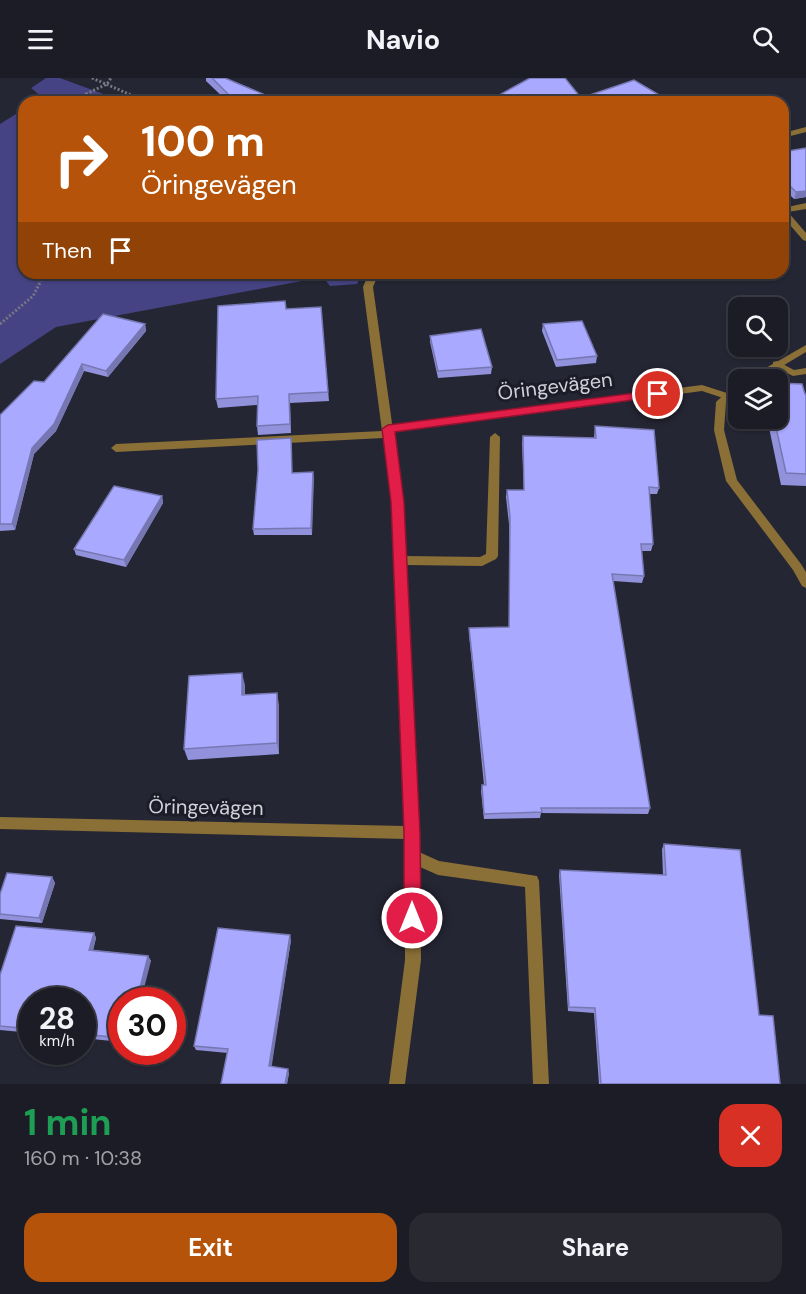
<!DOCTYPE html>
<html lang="en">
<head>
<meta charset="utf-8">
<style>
	:root { --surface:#1c1c26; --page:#292932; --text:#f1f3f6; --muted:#a0a1a7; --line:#3a3a43; --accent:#b45309 }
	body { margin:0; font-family:"DM Sans",sans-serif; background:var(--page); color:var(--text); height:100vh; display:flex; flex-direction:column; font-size:22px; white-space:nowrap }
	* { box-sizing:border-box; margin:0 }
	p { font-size:20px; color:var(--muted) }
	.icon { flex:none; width:33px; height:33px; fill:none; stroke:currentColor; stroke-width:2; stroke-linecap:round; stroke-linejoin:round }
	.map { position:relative; height:1006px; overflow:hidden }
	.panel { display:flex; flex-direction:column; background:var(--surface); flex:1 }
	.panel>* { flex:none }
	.hud { position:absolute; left:18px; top:18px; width:771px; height:183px; border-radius:18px; box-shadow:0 2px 4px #0004,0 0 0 2px var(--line); background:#b45309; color:#fff; overflow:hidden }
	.tools { position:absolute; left:728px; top:219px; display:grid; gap:12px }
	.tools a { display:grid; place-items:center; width:60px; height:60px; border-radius:12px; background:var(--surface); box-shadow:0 2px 4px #0004,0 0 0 2px var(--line); font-size:30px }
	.speed { position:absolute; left:18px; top:909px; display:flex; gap:12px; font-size:30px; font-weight:700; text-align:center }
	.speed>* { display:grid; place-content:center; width:78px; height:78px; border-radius:50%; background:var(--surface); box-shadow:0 2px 4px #0004,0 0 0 2px var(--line); line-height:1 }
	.speed small { font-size:15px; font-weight:400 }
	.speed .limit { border:9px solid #d22; background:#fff; color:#111 }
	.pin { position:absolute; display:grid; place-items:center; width:51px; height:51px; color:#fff; margin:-26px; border:3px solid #fff; border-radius:50%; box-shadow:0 2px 6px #0007 }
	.me { position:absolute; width:66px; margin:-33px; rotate:0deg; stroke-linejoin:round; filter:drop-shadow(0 0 4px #0008) }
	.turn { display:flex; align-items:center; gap:21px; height:126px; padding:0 24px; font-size:27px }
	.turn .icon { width:78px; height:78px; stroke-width:2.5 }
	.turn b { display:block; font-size:42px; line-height:51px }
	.then { display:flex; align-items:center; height:57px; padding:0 24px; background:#0003; gap:12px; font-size:22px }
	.round { display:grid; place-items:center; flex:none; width:63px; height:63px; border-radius:18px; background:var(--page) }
	.overview { display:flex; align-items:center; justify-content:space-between; height:102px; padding:0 24px }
	h1 { font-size:36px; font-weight:700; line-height:45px; color:#1e9e55 }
	.button { display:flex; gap:12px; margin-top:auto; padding:12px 24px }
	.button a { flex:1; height:69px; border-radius:18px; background:var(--accent); color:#fff; font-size:24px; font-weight:700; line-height:69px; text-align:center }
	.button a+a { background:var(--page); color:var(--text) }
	header { display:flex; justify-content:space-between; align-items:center; height:78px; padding:0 24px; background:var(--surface); font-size:27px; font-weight:700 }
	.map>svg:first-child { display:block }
	.green { fill:#454383 }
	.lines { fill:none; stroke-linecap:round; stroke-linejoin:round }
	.path { stroke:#777783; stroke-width:3; stroke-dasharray:2 2; stroke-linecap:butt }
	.service { fill:#8a6f37; fill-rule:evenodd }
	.minor { fill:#8a6f37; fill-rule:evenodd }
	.wall { fill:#9192db }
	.shaded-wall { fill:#7677b2 }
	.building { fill:#a9aaff; stroke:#7677b2; stroke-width:1.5 }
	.route { fill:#e11d48; stroke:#92132f; stroke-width:1.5 }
	.labels { text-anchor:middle; stroke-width:6; stroke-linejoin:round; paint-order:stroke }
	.street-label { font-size:20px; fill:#d1d1db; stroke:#1c1c29 }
</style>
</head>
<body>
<header><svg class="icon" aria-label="menu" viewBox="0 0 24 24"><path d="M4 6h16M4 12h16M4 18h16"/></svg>Navio<svg class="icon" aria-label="search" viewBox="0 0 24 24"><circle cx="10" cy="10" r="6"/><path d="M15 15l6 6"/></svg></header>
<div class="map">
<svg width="806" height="1006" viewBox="0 0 806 1006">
	<rect width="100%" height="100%" fill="#252633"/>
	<!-- green -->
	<path class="green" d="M46,0H60L125,24H35L42,19L31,10Z
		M24,31V195H362L357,206L330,208L323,199L56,249L0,286V46Z"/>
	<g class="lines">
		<!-- path -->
		<path class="path" d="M92,0L147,24
			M85,24L86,16L107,6L111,0
			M0,246L33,218L45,195"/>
		<!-- service -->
		<path class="service" d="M777,283L794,292L806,290V296L793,298L773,288V284Z
			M702,307L730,316L731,318L726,321L702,313L388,355L383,351L388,347Z"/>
		<!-- minor -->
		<path class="minor" d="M806,49V54L783,60V55Z
			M806,125V131L788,134L806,155V163L803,162L783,139V130Z
			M369,195H379L373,209L403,424L405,478L480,479L486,476L490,359L495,355L500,359L498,478L496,481L482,488L406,487L419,774L439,783L537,798L539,803L549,1006H533L525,809L438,797L420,789L421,882L405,1006H389L405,882V761L0,751V739L405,748L391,424L383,360L116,374L111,370L116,366L382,353L363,209Z
			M806,267V274L759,302H745Z
			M738,306V315L726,325L724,352L737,402L801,486L806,494V510L802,508L793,492L726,403L714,352L716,324L734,307Z"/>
	</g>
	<!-- wall -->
	<path class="wall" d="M206,0H225L277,22L288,24H228L206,3Z
		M806,70V119L794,121L783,110V74Z
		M321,229L329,323L290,325L291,355L258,357L257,348V327L218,330L216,321L286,231Z
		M145,246L146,253L108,299L84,293L56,353L34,376L15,452L0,453V337L44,304Z
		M543,246L597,278L596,285L556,289L542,253Z
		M430,258L492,289L491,296L438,300L430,264Z
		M805,316H806V408L781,407L767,340H777Z
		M595,348L659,410L657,416H649L653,466L651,473H642L644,498L642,505L613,503L650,730L648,736L541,735L540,740L484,741L481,713L482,707H484L469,556V550L509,549V446L506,419L507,412H524L522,365L523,358L594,360Z
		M291,360L292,395L313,394L312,457H254L253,451Z
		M162,418L163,425L126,489L76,477L74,471Z
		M245,607V617L279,627V676L188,682L184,671Z
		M664,766L759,937L780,1006H599L594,935L568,933L559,797L560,792L663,797L662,771Z
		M52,799L55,805L42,845L0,841V816Z
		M94,855L96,860L93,872L148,878L151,883L122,922V964L82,960V922H32V955L0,952V897Z
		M291,862L271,989L289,995L287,1006H221L228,975L196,972L194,968Z"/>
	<!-- shaded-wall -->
	<path class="shaded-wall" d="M806,113V119L794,121L796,114Z
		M145,246L146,253L108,299L106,293Z
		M82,286L84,293L56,353L34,376L15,452L12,446L32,370Z
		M313,394L314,401L312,457L311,450Z
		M162,418L163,425L126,489L124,482Z
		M242,595L245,607L244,629L242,617Z
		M277,615L279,627V676L277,665Z
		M52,799L55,805L42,845L39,840Z
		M94,855L96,860L92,877L89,872Z
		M290,857L291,862L271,993L269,988Z
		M148,878L151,883L141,922H137Z
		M288,991L289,995L287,1006H285Z"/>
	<!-- building -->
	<path class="building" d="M212,0H225L277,22L284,20L288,24H236Z
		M530,0H565L581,20L634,2L671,24H497L494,20Z
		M806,70V113L796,114L783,101V74Z
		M285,223L286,231L321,229L328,314L289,316L290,346L257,348L258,318L216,321L218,228Z
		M103,236L145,246L106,293L82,286L54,346L32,370L12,446H0V337L34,303L44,304Z
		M582,243L597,278L557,282L543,246Z
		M481,251L492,289L438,293L430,258Z
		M777,305L802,306L805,316H806V396L786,395L774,340H777Z
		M595,348L654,352L659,410L649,409L653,466H641L644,498L612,496L650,730H541L542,734L484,736L482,707H486L469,550L509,549L510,439L507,412H524L523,358L596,360Z
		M291,360L292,395L313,394L311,450L253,451L258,392L257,362Z
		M114,408L162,418L124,482L74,471Z
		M242,595V617L277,615V665L184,671L189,598Z
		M664,766L740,772L759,937L773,938L780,1006H601L595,930L569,929L560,792L666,797Z
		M7,795L52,799L39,840L0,836V816Z
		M16,848L94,855L89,872L148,878L137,922H122V960L82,956V922H32V951L0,948V897Z
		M218,850L290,857L269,988L288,991L285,1006H221L228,971L194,968Z"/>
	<!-- route -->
	<path class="route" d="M658,312L662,313V318L395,354L404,424L420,755L421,840L418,846L412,849L406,846L404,840V755L391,424L382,351L388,347Z"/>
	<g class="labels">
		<!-- street labels -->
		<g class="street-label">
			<text transform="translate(555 308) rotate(-7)" y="7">Öringevägen</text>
			<text transform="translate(206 729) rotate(1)" y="7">Öringevägen</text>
		</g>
	</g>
</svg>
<div class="tools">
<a><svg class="icon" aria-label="search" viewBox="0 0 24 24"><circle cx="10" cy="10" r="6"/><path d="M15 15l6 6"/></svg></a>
<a><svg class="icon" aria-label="layers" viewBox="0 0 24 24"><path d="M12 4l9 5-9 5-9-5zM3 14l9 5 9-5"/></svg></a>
</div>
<div class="speed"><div>28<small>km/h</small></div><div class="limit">30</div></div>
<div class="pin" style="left:658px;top:316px;background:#d93025"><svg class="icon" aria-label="arrive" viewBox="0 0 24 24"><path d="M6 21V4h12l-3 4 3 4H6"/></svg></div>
<svg class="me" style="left:412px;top:840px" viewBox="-20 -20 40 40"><circle r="17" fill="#e11d48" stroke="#fff" stroke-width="3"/><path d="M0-11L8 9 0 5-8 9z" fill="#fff"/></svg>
<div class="hud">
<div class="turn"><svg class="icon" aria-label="right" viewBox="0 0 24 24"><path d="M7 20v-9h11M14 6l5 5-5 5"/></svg><div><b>100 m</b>Öringevägen</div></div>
<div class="then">Then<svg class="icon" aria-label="arrive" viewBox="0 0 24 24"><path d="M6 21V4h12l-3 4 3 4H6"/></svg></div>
</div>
</div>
<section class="panel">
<div class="overview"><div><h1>1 min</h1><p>160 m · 10:38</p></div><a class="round" style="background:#d93025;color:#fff"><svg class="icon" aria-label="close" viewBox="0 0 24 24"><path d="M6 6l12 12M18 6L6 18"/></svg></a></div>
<div class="button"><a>Exit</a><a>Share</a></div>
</section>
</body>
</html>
